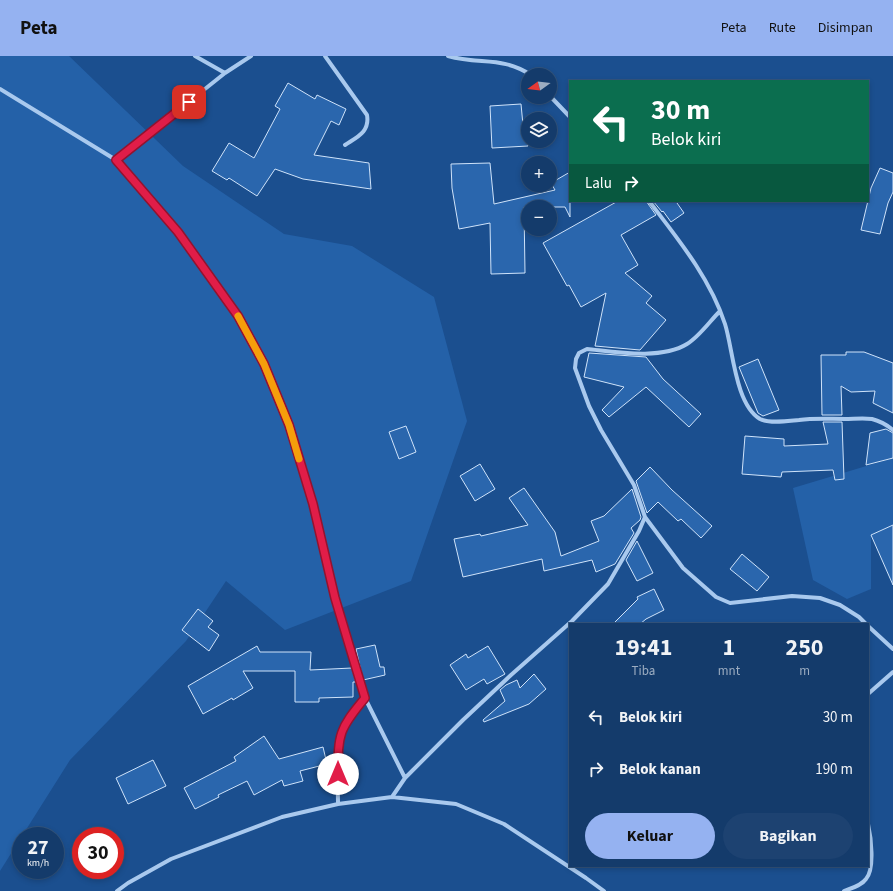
<!DOCTYPE html>
<html lang="id">
<head>
<meta charset="utf-8">
<style>
	:root { --surface:#143b6b; --page:#1d4271; --text:#f1f3f6; --muted:#9dadc1; --line:#33557e; --accent:#95b2f1 }
	body { margin:0; font-family:"Source Sans 3",sans-serif; background:var(--page); color:var(--text); height:100vh; display:flex; flex-direction:column; font-size:15px; white-space:nowrap }
	* { box-sizing:border-box; margin:0 }
	p { font-size:13px; color:var(--muted) }
	.icon { flex:none; width:22px; height:22px; fill:none; stroke:currentColor; stroke-width:2; stroke-linecap:round; stroke-linejoin:round }
	.map { position:relative; flex:1; overflow:hidden }
	.panel { position:absolute; left:569px; top:567px; width:300px; height:244px; display:flex; flex-direction:column; background:var(--surface); border-radius:0px; box-shadow:0 2px 6px #0003,0 0 0 1px var(--line) }
	.panel>* { flex:none }
	.top-card { position:absolute; left:569px; top:24px; width:300px; height:122px; border-radius:0px; box-shadow:0 2px 6px #0003,0 0 0 1px var(--line); background:#0b6e4f; color:#fff; overflow:hidden }
	.needle { width:26px; rotate:255deg }
	.controls { position:absolute; left:521px; top:12px; display:grid; gap:8px }
	.controls a { display:grid; place-items:center; width:36px; height:36px; border-radius:50%; background:var(--surface); box-shadow:0 2px 6px #0003,0 0 0 1px var(--line); font-size:20px }
	.speed { position:absolute; left:12px; top:771px; display:flex; gap:8px; font-size:20px; font-weight:700; text-align:center }
	.speed>* { display:grid; place-content:center; width:52px; height:52px; border-radius:50%; background:var(--surface); box-shadow:0 2px 6px #0003,0 0 0 1px var(--line); line-height:1 }
	.speed small { font-size:10px; font-weight:400 }
	.speed .limit { border:6px solid #d22; background:#fff; color:#111 }
	.pin { position:absolute; display:grid; place-items:center; width:34px; height:34px; color:#fff; margin:-17px; border-radius:8px; box-shadow:0 2px 6px #0006 }
	.me { position:absolute; width:44px; margin:-22px; rotate:0deg; stroke-linejoin:round; filter:drop-shadow(0 0 3px #0008) }
	.turn { display:flex; align-items:center; gap:14px; height:84px; padding:0 16px; font-size:18px }
	.turn .icon { width:52px; height:52px; stroke-width:2.5 }
	.turn b { display:block; font-size:28px; line-height:34px }
	.then { display:flex; align-items:center; height:38px; padding:0 16px; background:#0003; gap:8px; font-size:15px }
	.eta { display:flex; justify-content:space-evenly; align-items:center; height:68px; text-align:center }
	.eta b { font-size:24px; font-weight:700; line-height:28px }
	.action { display:flex; gap:8px; margin-top:auto; padding:8px 16px }
	.action a { flex:1; height:46px; border-radius:24px; background:var(--accent); color:#111; font-size:16px; font-weight:700; line-height:46px; text-align:center }
	.action a+a { background:var(--page); color:var(--text) }
	ul { padding:0; list-style:none }
	li { display:flex; align-items:center; gap:12px; height:52px; padding:0 16px }
	li div { flex:1 }
	li b { display:block; font-size:15px }
	li em { font-style:normal }
	header { display:flex; align-items:center; gap:24px; box-sizing:border-box; height:56px; padding:0 20px; background:var(--accent); color:#111 }
	header strong { font-size:19px }
	nav { display:flex; gap:22px; margin-inline-start:auto; font-size:14px }
	.map>svg:first-child { display:block }
	.green { fill:#2461a8 }
	.building { fill:#2a66ad; stroke:#cfe3fa }
	.lines { fill:none; stroke-linecap:round; stroke-linejoin:round }
	.minor { stroke:#a9c9ee; stroke-width:4 }
	.route-casing { stroke:#92132f; stroke-width:10 }
	.route { stroke:#e11d48; stroke-width:7 }
	.slow { stroke:#f59e0b; stroke-width:7 }
</style>
</head>
<body>
<header>
<strong>Peta</strong>
<nav><a>Peta</a><a>Rute</a><a>Disimpan</a></nav>
</header>
<div class="map">
<svg width="893" height="835" viewBox="0 0 893 835">
	<rect width="100%" height="100%" fill="#1b4f8f"/>
	<!-- green -->
	<path class="green" d="M0,0H69L183,110L284,178L352,190L434,241L467,365L411,525L285,574L226,525L186,585L70,704L0,815Z
		M893,402V469L871,479V533L847,543L813,524L793,432Z"/>
	<!-- building -->
	<path class="building" d="M288,27L315,43L317,39L346,53L339,69L331,65L314,99L369,107L371,133L303,123L275,113L257,140L229,122L227,124L212,115L229,87L254,102L280,53L275,50Z
		M521,48L523,69H528V90L492,92L490,50Z
		M490,107L494,148L555,134L551,127L570,116V161L565,151H524L525,217L491,218L490,167L459,173L452,132L451,108Z
		M880,112L893,117V136L888,147L880,178L861,174L871,132Z
		M618,145H646L656,159L621,179L638,209L625,217L652,240L646,247L666,264L640,294L595,290L606,237L581,251L569,229L567,230L543,187Z
		M653,145H681L677,147L684,157L671,166L663,155L662,156Z
		M846,296H864L893,307V357L873,347L875,335L851,336L841,330L842,359H822L821,299H846Z
		M589,297L646,301L663,323L701,358L689,371L646,331L609,361L602,354L624,331L584,321Z
		M758,303L779,354L763,360L758,357L739,311Z
		M823,366H842L844,423L835,424L833,414L782,416L781,421L742,418L745,380L784,383V390L828,388Z
		M406,370L416,396L399,403L389,376Z
		M886,373L893,377V402L866,409L870,377Z
		M480,408L495,433L475,445L460,420Z
		M650,411L672,434L712,470L701,482L681,463L678,465L658,446L647,457L636,425Z
		M524,432L555,476L561,500L599,485L591,465L604,460L632,433L641,461L640,464L631,472L634,477L615,508L596,516L592,504L544,515L542,503L463,521L454,483L480,478L481,480L528,469L509,442Z
		M893,469V529L871,479Z
		M637,485L653,517L637,525L626,504Z
		M742,498L769,521L757,535L730,513Z
		M654,533L664,554L646,563L640,568H613L638,543L637,541Z
		M198,553L213,565L208,571L219,579L209,595L182,574Z
		M375,589L380,611H384L385,619L363,624L356,593Z
		M257,590L260,596H311L310,614L352,612L356,626H353V641L319,642V646H295V615H243L253,632L233,644L232,642L203,658L188,630Z
		M488,590L505,618L487,628L484,623L466,634L450,609L466,598L468,602Z
		M534,618L546,633L529,648L484,666L483,664L505,645L500,634L506,629L517,624L520,632Z
		M264,680L279,703L323,691L327,708L300,715L303,725L284,730L282,724L254,739L247,725L218,739L219,741L195,753L184,732L236,705L234,701Z
		M153,704L166,730L128,748L116,722Z"/>
	<g class="lines">
		<!-- minor -->
		<path class="minor" d="M195,0L225,17
			M325,0L367,59C370,76 357,81 345,89
			M448,0C481,9 502,0 531,19
			M0,33L116,104L178,176L238,260L264,308L289,369L313,448L335,541L365,642L405,722
			M550,40L570,61
			M116,104L225,17L251,0
			M649,145C678,183 710,222 725,268C733,293 735,348 760,363C770,368 788,365 799,364C814,362 829,363 845,363C853,363 863,362 872,363C880,365 887,369 893,374
			M645,461L683,512L716,541L730,547L792,540L820,542L840,549L859,561L866,568
			M868,570L893,593
			M868,638L893,616
			M392,741L405,722L463,664L511,619L572,565L608,528L639,475L645,461L634,429L601,374L589,350L575,312L576,303L579,297L587,293C616,296 661,304 687,288C699,281 710,265 720,255
			M338,748C338,726 335,694 342,674C346,662 357,652 365,642
			M117,835L128,827L171,803L282,761L338,748L392,741L456,748L504,768L586,822L604,835
			M844,835C852,832 861,830 866,823C875,813 871,781 868,768"/>
	</g>
	<g class="lines">
		<!-- route casing -->
		<g class="route-casing">
			<path id="route" d="M189,46L116,104L178,176L238,260L264,308L289,369L313,448L335,542L365,642C339,673 338,678 338,718"/>
		</g>
		<!-- route -->
		<use href="#route" class="route"/>
		<!-- slow -->
		<path class="slow" d="M238,260L264,308L289,369L299,403"/>
	</g>
</svg>
<div class="controls">
<a><svg class="needle" viewBox="-14 -14 28 28"><path d="M0-13l5 13h-10z" fill="#e53935"/><path d="M0 13l5-13h-10z" fill="#9dadc1"/></svg></a>
<a><svg class="icon" aria-label="layers" viewBox="0 0 24 24"><path d="M12 4l9 5-9 5-9-5zM3 14l9 5 9-5"/></svg></a>
<a>+</a>
<a>−</a>
</div>
<div class="speed"><div>27<small>km/h</small></div><div class="limit">30</div></div>
<div class="pin" style="left:189px;top:46px;background:#d93025"><svg class="icon" aria-label="arrive" viewBox="0 0 24 24"><path d="M6 21V4h12l-3 4 3 4H6"/></svg></div>
<svg class="me" style="left:338px;top:718px" viewBox="-20 -20 40 40"><circle r="19" fill="#fff"/><path d="M0-13L10 11 0 6-10 11z" fill="#e11d48"/></svg>
<div class="top-card">
<div class="turn"><svg class="icon" aria-label="left" viewBox="0 0 24 24"><path d="M17 20v-9H6M10 6l-5 5 5 5"/></svg><div><b>30 m</b>Belok kiri</div></div>
<div class="then">Lalu<svg class="icon" aria-label="right" viewBox="0 0 24 24"><path d="M7 20v-9h11M14 6l5 5-5 5"/></svg></div>
</div>
<section class="panel">
<div class="eta">
<div><b>19:41</b><p>Tiba</p></div>
<div><b>1</b><p>mnt</p></div>
<div><b>250</b><p>m</p></div>
</div>
<ul>
<li><svg class="icon" aria-label="left" viewBox="0 0 24 24"><path d="M17 20v-9H6M10 6l-5 5 5 5"/></svg><div><b>Belok kiri</b></div><em>30 m</em></li>
<li><svg class="icon" aria-label="right" viewBox="0 0 24 24"><path d="M7 20v-9h11M14 6l5 5-5 5"/></svg><div><b>Belok kanan</b></div><em>190 m</em></li>
</ul>
<div class="action"><a>Keluar</a><a>Bagikan</a></div>
</section>
</div>
</body>
</html>
